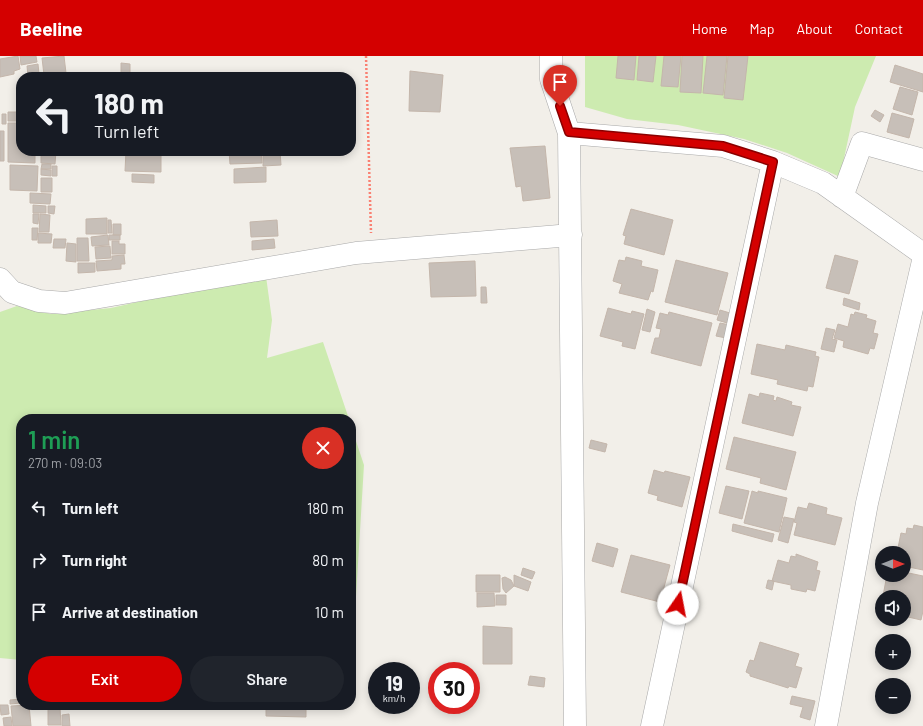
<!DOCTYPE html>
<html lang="en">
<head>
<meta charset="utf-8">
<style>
	:root { --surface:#171b24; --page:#20242c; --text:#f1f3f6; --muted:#9ea1a6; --accent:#d40000 }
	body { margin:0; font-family:Barlow,sans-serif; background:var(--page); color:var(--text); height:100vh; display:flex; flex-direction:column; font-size:15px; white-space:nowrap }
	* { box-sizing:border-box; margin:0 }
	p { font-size:13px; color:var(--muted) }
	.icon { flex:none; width:22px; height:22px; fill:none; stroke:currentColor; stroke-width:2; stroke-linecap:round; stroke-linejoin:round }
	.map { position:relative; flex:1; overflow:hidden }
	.details { position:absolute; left:16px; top:358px; width:340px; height:296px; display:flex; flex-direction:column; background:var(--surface); border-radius:16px; box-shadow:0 2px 10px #0003 }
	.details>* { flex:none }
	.top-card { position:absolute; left:16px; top:16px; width:340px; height:84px; border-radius:16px; box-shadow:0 2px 10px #0003; background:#171b24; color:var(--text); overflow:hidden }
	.needle { width:26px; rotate:90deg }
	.fabs { position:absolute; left:875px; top:490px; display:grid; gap:8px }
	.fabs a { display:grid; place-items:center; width:36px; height:36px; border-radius:50%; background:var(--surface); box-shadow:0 2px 10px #0003; font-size:20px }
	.speed { position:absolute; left:368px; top:606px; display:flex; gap:8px; font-size:20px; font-weight:700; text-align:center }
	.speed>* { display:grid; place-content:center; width:52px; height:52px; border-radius:50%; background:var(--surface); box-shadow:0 2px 10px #0003; line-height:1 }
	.speed small { font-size:10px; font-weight:400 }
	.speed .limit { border:6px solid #d22; background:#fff; color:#111 }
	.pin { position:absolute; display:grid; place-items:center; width:34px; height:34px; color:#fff; margin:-41px -17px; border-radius:50% 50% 50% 0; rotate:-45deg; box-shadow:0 0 4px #0007 }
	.pin .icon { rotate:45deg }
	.me { position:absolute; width:44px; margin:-22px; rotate:12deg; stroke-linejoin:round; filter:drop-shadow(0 0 3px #0008) }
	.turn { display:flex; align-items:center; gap:14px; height:84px; padding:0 12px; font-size:18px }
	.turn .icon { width:52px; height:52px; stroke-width:2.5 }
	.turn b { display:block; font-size:28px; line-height:34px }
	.round { display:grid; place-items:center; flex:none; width:42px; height:42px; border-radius:21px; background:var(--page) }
	.overview { display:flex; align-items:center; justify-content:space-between; height:68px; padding:0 12px }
	h1 { font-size:24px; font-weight:600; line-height:30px; color:#1e9e55 }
	.primary-button { display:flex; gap:8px; margin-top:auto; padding:8px 12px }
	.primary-button a { flex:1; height:46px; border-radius:24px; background:var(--accent); color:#fff; font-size:16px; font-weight:600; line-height:46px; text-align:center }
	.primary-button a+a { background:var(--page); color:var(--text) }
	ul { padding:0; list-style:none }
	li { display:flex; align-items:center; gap:12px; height:52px; padding:0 12px }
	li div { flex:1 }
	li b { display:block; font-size:15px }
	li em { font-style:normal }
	header { display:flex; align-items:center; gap:24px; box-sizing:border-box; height:56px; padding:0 20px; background:var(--accent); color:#fff }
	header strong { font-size:19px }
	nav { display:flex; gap:22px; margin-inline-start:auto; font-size:14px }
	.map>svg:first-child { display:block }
	.grass { fill:#cdebb0 }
	.building { fill:#c7bfb8; stroke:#c4b6ab }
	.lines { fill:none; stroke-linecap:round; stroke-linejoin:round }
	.minor-casing { stroke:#a9a9a9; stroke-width:23 }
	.path { stroke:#fa8072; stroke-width:2.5; stroke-dasharray:2 2; stroke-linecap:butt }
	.minor { stroke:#fff; stroke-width:22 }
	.route-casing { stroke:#8a0000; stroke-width:10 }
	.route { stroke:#d40000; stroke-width:7 }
</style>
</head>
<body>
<header>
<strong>Beeline</strong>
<nav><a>Home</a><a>Map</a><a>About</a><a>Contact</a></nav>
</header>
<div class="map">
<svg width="923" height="670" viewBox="0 0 923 670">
	<rect width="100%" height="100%" fill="#f2efe9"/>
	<!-- grass -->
	<path class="grass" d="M585,0H876L855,51L840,121L787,97L744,83L678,69L627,63L585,51Z
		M265,213L272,264L267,302L323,286L349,363H21V604L0,602V256L17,250L51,258L111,252L164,240Z
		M351,370L364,409L355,557L351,578Z"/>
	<!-- building -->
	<path class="building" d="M18,0L20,13L14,15V18L0,21V3Z
		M20,0H36L37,6L21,9Z
		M64,0L66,17L44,19L42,2Z
		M618,0H636L634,24L616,22Z
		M639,0H656L653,26L637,24Z
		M664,0H681L678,31L661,30Z
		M682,0H703L701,37L680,36Z
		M707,0H727L723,39L703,37Z
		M728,0H748L743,44L724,42Z
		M121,7L130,8V18H121Z
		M38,8L39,18L28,20L27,10Z
		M895,9L923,18V36L890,26Z
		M410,15L443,19L440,56L409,55Z
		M70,17L71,21H58L57,19Z
		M107,18L124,19V21H107Z
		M900,31L918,36L912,59L893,53Z
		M875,54L884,59L880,66L871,60Z
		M8,56H21V65H8Z
		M892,57L914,63L909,82L887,76Z
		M2,58H6V68H2Z
		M8,67H21V95H35V107L8,106Z
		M0,75H4V105H0Z
		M545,90L550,142L523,145L521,130L516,131L510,92Z
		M41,95H56L55,108L41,107Z
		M126,95H161V116L125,115Z
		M229,95H261L262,107L230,108Z
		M263,95H280L281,109L263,110Z
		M42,108H51V113H41Z
		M10,109L38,110L37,135L10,134Z
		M52,110H57V120H52Z
		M266,111V126L234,127V113Z
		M41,113L51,114V120L41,119Z
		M132,118L154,119V127L132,126Z
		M41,122H52V136H41Z
		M30,137L51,138L50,148L30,147Z
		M33,149L46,150V157H33Z
		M48,150H55L54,158L48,157Z
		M631,153L673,164L664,199L624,188L626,180L623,179Z
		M33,158H39L38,168L33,167Z
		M40,158L50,159L49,176H39Z
		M107,162V178H86V163Z
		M108,164H111L112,177H108Z
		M277,164L278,180L251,181L250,166Z
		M113,168H121V179H113Z
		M32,172H38L37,184H32Z
		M38,177L52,178L51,187H38Z
		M108,179L109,189L92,190L91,181Z
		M109,179H120V184H109Z
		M77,182H88L89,205H77Z
		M54,183H66L65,192H53Z
		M274,183L275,192L252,194V185Z
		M112,185H119V188H125V198H112Z
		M67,187L76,188V206L66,205Z
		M110,190L111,202L96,203L95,191Z
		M124,199L125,208H121V213L97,215L96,205L112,204V200Z
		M835,199L858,205L849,238L826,232Z
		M626,201L642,205L641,210L658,214L653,236L651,235L648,244L619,237L622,228L613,225L619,204L625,205Z
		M676,204L728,217L717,259L665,246Z
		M475,205L476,240L431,241L429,207Z
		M78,207H95V216L78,217Z
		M481,231H486L487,247H481Z
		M844,242L860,247L859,254L843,249Z
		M608,252L631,258L632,255L644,258L635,293L622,290L623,286L600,280Z
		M647,253L655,256L650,276L642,274Z
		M720,254L730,257L727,267L717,264Z
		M669,256L712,267L701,310L651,297L655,282H659L661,273L656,272L660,257L668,259Z
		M855,256L867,259L866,262L876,265L873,277L878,278L874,293L870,292L868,298L843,291L844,285L834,282L838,268L848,271L851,258L854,259Z
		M720,267L730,269L726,282L716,280Z
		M826,272L835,274L832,283L837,284L834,296L821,293Z
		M757,288L785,294L786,289L816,296L815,300L819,301L813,331L808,330L807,335L777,328L778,324L751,318Z
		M760,337L774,340L773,344L776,345L777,341L792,346L791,349L801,351L793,380L742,367L749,338L759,341Z
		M734,381L796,396L786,434L760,427L761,422L726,413Z
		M591,384L607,388L605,396L589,392Z
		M654,414L664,417L665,415L690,421L682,451L657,444L658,440L648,437Z
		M726,430L749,435L742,463L719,457Z
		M752,435L758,437V435L787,442L779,476L744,467Z
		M809,447L827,452L826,458L842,462L835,489L794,479L797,467L794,466L798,451L807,453Z
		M784,461L794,463L788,487L778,484Z
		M733,468L774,478L772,486L732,475Z
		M914,469L923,471V514L904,510V497H897L901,477L906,478L907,472L913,473Z
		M597,487L618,493L613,511L592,505Z
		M796,498L818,506L816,514L820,515L815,535L807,533L806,536L791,533V529L772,525L778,504L789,507L791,500L796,501Z
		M631,499L670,509L660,546L621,536Z
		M523,512L535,516L532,523L521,519Z
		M904,516L923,520V555L921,564L904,560V541L883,540L886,524L892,525L893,519H904Z
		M476,519H500V536H476Z
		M514,519L531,526L528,535L514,530Z
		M505,521L511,524L514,530L506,537L503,533L502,522Z
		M768,524L774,525L772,534L766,532Z
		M477,537H494L495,550L477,551Z
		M496,539H506V549H496Z
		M483,570L512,572V608H483Z
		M760,586L799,598L795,610L802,612L796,632L789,630L788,632L750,620V618L746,616L750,604L754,605Z
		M530,620L545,622L544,631L528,629Z
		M792,640L815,645L810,664L800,661L803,651L790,648Z
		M21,643V647L10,648V644Z
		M0,649H8L9,658L1,659Z
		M29,649L31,670H13L11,650Z
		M266,649H306V661L266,660Z
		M48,652H60L61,669H48Z
		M69,658L70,670H62V659Z
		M11,661L12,670H4L3,662Z"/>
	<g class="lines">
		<!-- minor casing -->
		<g class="minor-casing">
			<path id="minor" d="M551,0V23L569,77L575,670
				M569,77L723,90L773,106L823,127L923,198
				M842,141L862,87L923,104
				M0,223L12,236L39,245L65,247L356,197L571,179
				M652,670L773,106
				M826,670L867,447L923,205"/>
		</g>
		<!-- path -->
		<path class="path" d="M366,0L371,177"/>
		<!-- minor -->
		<use href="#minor" class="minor"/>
	</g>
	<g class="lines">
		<!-- route casing -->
		<g class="route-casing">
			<path id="route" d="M560,50L569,76L723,90L773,106L678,548"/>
		</g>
		<!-- route -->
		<use href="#route" class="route"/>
	</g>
</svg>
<div class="fabs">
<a><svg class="needle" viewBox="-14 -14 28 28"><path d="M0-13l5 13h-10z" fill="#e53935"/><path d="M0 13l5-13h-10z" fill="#9ea1a6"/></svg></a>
<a><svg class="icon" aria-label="sound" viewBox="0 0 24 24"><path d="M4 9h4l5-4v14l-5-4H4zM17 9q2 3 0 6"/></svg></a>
<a>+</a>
<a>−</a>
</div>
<div class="speed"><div>19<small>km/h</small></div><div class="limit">30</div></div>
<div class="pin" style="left:560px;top:50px;background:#d93025"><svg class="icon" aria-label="arrive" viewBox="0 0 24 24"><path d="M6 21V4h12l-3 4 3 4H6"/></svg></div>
<svg class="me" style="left:678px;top:548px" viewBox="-20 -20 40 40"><circle r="19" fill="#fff"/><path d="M0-13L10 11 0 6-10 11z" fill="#d40000"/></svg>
<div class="top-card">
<div class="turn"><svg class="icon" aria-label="left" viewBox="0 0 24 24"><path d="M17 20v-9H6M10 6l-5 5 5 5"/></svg><div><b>180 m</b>Turn left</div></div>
</div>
<section class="details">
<div class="overview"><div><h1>1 min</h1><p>270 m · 09:03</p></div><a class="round" style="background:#d93025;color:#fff"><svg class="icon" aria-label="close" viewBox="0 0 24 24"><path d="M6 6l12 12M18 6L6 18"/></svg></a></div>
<ul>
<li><svg class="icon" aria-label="left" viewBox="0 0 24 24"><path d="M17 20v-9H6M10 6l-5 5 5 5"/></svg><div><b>Turn left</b></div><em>180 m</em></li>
<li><svg class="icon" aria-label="right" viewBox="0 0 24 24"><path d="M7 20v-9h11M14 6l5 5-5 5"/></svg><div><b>Turn right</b></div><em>80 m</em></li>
<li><svg class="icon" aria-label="arrive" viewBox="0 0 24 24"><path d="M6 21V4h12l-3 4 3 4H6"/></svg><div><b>Arrive at destination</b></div><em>10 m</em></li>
</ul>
<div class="primary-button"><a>Exit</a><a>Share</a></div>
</section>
</div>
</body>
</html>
